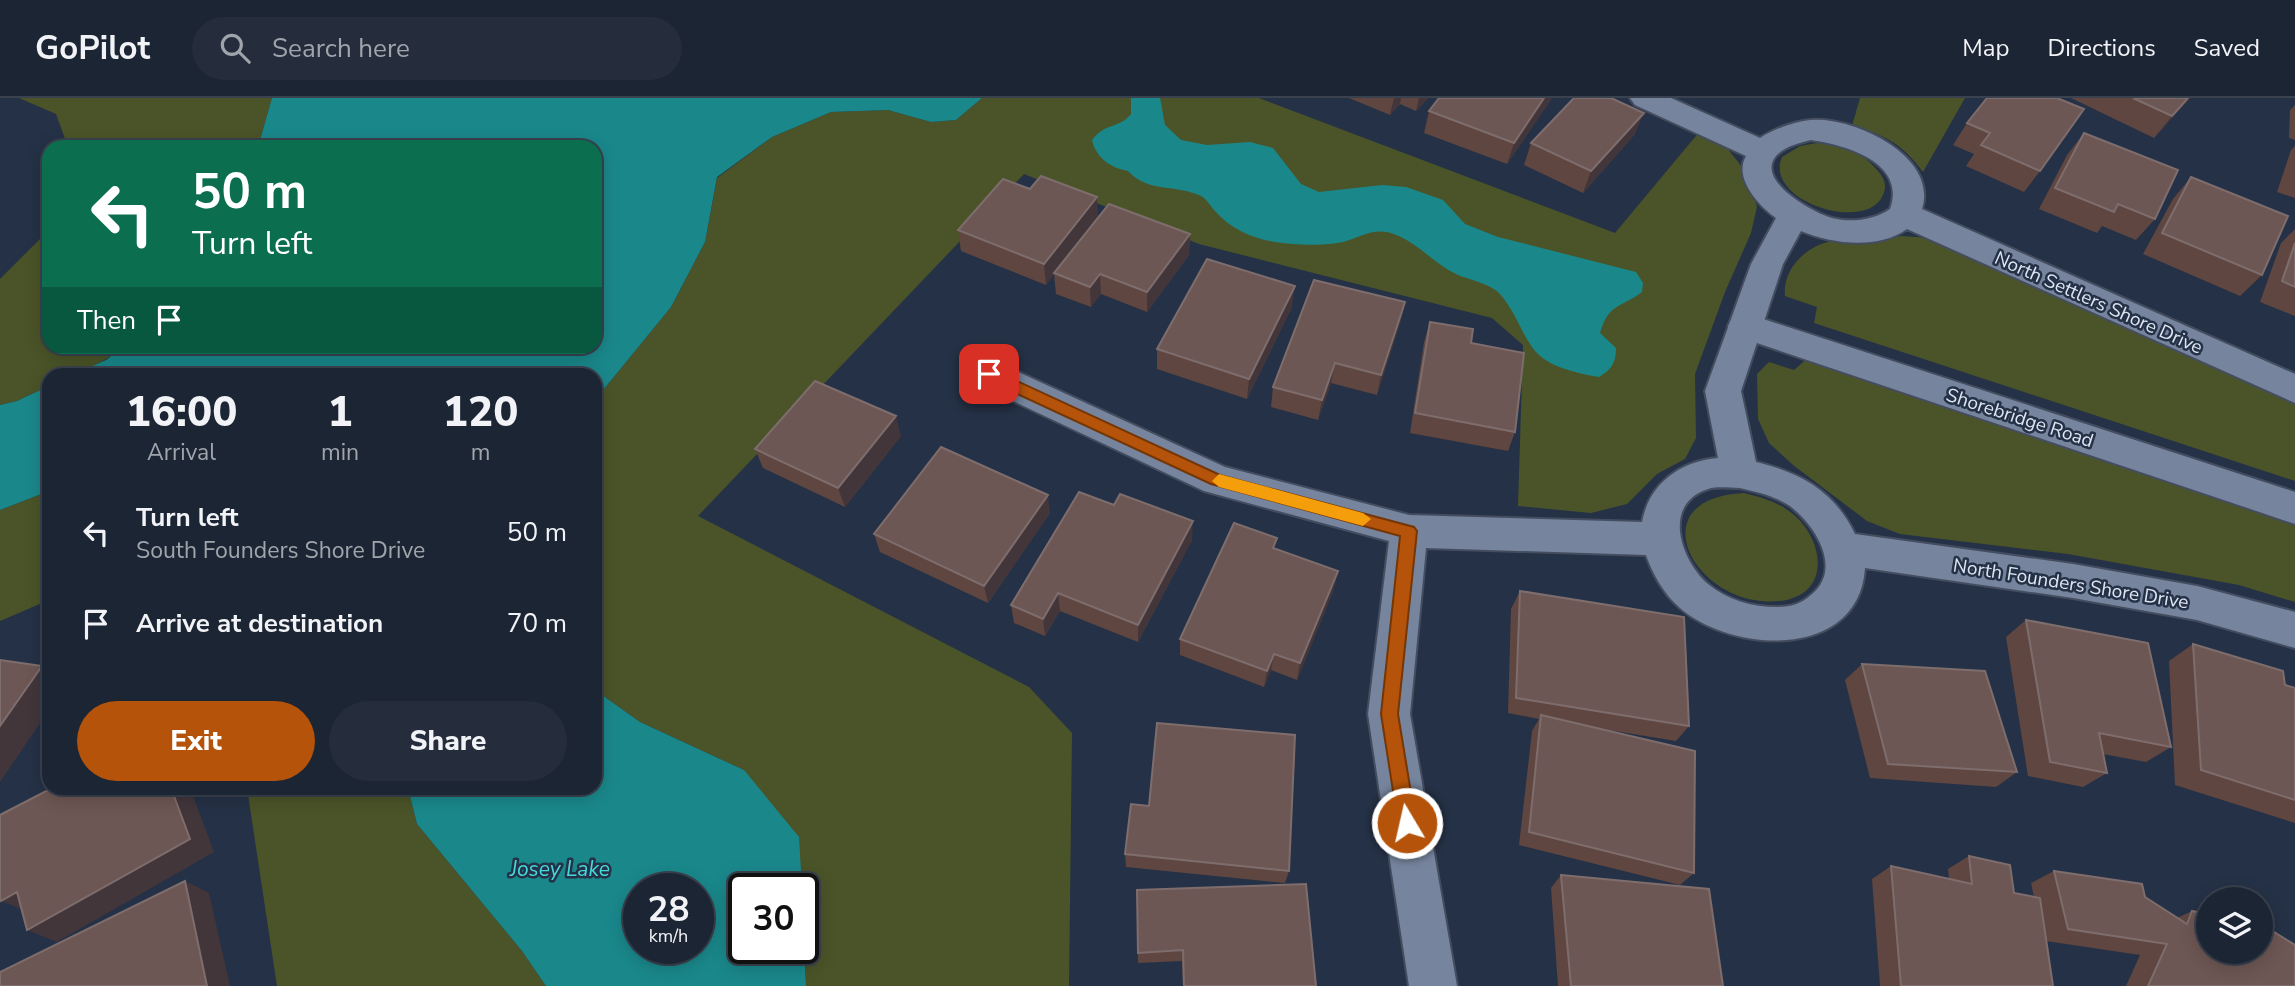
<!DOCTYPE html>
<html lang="en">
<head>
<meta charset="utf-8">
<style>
	:root { --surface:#1c2534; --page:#252d3c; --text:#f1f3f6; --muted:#a0a5ac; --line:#3a424f; --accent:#b45309 }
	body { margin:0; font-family:"Nunito Sans",sans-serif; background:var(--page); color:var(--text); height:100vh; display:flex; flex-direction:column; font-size:26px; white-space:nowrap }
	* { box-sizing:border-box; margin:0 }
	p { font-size:23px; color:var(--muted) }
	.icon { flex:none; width:38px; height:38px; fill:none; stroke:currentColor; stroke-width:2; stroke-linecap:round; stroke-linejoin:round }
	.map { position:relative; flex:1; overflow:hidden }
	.side { position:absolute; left:42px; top:270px; width:560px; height:427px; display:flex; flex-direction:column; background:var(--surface); border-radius:21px; box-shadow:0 4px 18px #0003,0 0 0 2px var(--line) }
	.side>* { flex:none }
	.top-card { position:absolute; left:42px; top:42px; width:560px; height:214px; border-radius:21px; box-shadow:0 4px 18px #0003,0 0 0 2px var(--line); background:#0b6e4f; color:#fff; overflow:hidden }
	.tools { position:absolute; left:2196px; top:789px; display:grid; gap:14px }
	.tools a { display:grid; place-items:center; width:77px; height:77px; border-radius:50%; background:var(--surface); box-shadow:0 4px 18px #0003,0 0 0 2px var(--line); font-size:35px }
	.speed { position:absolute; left:623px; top:775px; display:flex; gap:14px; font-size:35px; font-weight:700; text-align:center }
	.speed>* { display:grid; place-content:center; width:91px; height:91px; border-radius:50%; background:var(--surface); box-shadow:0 4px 18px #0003,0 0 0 2px var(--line); line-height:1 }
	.speed small { font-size:18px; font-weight:400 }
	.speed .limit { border:4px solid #111; border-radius:10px; background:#fff; color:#111 }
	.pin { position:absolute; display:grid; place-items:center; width:60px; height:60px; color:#fff; margin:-30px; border-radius:14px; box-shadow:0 4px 10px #0006 }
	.me { position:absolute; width:77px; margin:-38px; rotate:351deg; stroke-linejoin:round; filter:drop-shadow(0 0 5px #0008) }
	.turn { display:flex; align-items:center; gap:24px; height:147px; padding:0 35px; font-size:32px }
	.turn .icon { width:91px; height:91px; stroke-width:2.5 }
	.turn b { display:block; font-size:49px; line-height:60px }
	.then { display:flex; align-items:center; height:66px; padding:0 35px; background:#0003; gap:14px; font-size:26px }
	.eta { display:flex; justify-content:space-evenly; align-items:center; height:119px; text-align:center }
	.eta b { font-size:42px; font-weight:800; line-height:49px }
	.primary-button { display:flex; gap:14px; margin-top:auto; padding:14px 35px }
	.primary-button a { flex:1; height:80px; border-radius:42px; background:var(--accent); color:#fff; font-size:28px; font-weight:800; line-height:80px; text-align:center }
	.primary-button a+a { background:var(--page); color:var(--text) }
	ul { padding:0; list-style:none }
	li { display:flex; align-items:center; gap:21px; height:91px; padding:0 35px }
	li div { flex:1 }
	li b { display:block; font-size:26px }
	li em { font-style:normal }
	header { display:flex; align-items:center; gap:42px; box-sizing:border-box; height:98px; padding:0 35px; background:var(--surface); border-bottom:2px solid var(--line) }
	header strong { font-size:33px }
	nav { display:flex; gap:38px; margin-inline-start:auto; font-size:24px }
	.search { width:490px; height:63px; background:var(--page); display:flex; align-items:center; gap:18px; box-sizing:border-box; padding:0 24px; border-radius:38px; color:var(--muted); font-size:26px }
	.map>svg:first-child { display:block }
	.green { fill:#4b5428 }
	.water { fill:#1a888b; fill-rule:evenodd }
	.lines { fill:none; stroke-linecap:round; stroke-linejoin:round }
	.minor-casing { stroke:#444d60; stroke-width:4 }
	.tertiary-casing { stroke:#444d60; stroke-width:4 }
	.minor { fill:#76849d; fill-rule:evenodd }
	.tertiary { fill:#76849d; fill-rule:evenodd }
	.wall { fill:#5f4640 }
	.shaded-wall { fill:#42363b }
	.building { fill:#6d5754; stroke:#7e6d6d; stroke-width:2 }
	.route { fill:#b45309; stroke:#753606; stroke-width:2 }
	.slow { fill:#f59e0b }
	.labels { text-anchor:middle; stroke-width:5; stroke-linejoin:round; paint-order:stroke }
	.street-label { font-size:19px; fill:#dde5f3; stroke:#253146 }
	.water-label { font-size:21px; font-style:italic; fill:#45d8dc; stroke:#253146 }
</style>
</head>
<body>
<header>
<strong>GoPilot</strong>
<div class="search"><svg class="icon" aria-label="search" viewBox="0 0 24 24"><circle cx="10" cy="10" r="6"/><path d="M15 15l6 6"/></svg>Search here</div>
<nav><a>Map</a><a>Directions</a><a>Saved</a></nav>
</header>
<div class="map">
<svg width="2295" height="888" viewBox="0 0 2295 888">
	<rect width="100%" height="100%" fill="#253146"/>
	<!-- green -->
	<path class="green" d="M19,0H272L258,49H68L56,16Z
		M982,0H1259L1615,135L1700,33L1725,47L1748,77L1757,109L1751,135L1725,194L1695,276L1696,340L1685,361L1657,376L1627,406L1591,415L1518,408L1523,247L1492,220L1199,146L1024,76L698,418L1029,589L1072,635L1069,888H806L803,791L744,672L640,624L595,592V302L671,209L705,144L717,80L772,39L831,14L888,12L931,24L956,22Z
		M1860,0H1965L1923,74C1902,46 1886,37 1852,28Z
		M1817,45C1842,48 1862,53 1878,73C1885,81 1887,88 1883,97C1867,136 1763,103 1782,59L1800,48Z
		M49,132V248L122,249C98,269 80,276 49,276V288L17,303L0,307V181Z
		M1902,138L1929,140L2295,301V383L1814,225L1817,209L1785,198C1782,167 1812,143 1841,142C1849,142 1856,144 1863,143C1876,142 1889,140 1902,138Z
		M1808,260L2295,424V504L2239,487L2068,456L1900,436L1867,423L1793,367L1769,345L1758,321L1757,276L1769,264L1794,272Z
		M49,393V502L0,523V412Z
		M1744,395C1760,399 1775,403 1789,413C1824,438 1834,497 1779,503C1695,511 1636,400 1744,395Z
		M247,690H408L417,726L522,853L546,888H277Z"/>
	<!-- water -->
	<path class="water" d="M272,0H982L956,22L931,24L888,12L831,14L772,39L717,79L705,144L671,209L595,302V276H74L106,262L122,249L595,248V49H258Z
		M1131,0H1160L1165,27L1181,42L1207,47L1250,44L1273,50L1301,86L1319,94L1382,87L1406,89L1443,102L1465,126L1498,139L1636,174L1643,185L1642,194C1619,211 1609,205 1600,235L1616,250C1616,265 1611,272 1599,279C1577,275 1545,269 1532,249C1520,232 1514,211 1499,195C1489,185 1469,182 1456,176C1433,165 1417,144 1394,136C1373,128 1359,141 1338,145C1317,148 1296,147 1275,144C1251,140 1231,131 1215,113C1210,108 1207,101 1201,98C1176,86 1148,95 1128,73C1111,70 1096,60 1092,42C1106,24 1119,31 1131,16Z
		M49,288V393L0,412V307L17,303Z
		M595,592L640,624L744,672L799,739L802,791H744V850H803V816L806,888H546L522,853L417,726L408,690H595ZM698,791V850H639V791Z"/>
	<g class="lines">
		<!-- minor casing -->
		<g class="minor-casing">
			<path id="minor" d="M1630,0H1671L1760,40C1774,31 1793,24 1810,22C1853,18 1939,58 1922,111L2295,276V305L1907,131C1878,152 1832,146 1801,133L1783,166L1741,293L1756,364C1801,375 1834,393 1855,436L2073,466L2197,488L2295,514V550L2197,522L2073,500L1865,470C1859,562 1733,556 1680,510C1664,496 1653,477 1646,457L1426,450L1410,616L1457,888H1409L1368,616L1389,443L1204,393L977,286L971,276L977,266L989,263L1001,266L1225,369L1409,417L1642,424C1649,386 1680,363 1718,360L1705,293L1751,166L1776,120C1759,108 1733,80 1746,58L1635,7ZM1811,42C1845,47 1907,64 1890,111C1874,122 1851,125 1832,120C1814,115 1755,83 1776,58C1785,48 1799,45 1811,42ZM1740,390C1757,394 1775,398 1790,408C1816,428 1843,471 1811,497C1801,506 1791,509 1777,509C1752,509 1727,502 1708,486C1681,463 1661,406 1708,391C1718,388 1730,390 1740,390Z"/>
		</g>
		<!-- tertiary casing -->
		<g class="tertiary-casing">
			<path id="tertiary" d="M1745,215L2295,394V426L1733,237L1728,228L1733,219Z"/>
		</g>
		<!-- minor -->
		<use href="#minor" class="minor"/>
		<!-- tertiary -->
		<use href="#tertiary" class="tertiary"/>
	</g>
	<!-- wall -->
	<path class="wall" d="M1349,0H1428L1416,13L1400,6L1390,17Z
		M1439,0H1552L1507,66L1424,35L1429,13Z
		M1987,0L2040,73L2024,94L1966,68L1974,56L1953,47L1967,25Z
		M2071,0H2190L2154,40Z
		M2295,7V42L2289,40L2290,12Z
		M2084,35L2155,121L2136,142L2102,128L2097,135L2039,111L2067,57Z
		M1635,36L1583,95L1524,67L1531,45Z
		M2295,48V100L2277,94L2291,52Z
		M2191,79L2262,177L2240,198L2143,156L2173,101Z
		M1098,120L1190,136L1189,157L1147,214L1101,196L1091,209L1056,196L1054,176L1046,187L961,153L958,132Z
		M2295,131V218L2260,204L2281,145Z
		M1405,204L1400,225L1377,297L1331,285L1318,322L1271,309L1273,289Z
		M1292,209L1247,301L1157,271V251Z
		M1430,224L1471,245L1515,334L1508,353L1410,335L1424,244Z
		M901,338L845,409L763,370L755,351Z
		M1050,415L988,505L880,454L874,436Z
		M1192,442L1138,544L1060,513L1045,538L1014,525L1011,507Z
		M1276,451L1334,491L1297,582L1271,572L1264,589L1180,557V541Z
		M1520,493L1689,628L1676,643L1596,630L1694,775L1680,787L1519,747L1532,633L1539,621L1508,615L1511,511Z
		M2026,522L2171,649L2146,664L2103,656L2107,675L2083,689L2028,678L2006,539Z
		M2193,546L2285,587L2295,590V725L2175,687L2169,563Z
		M1862,566L2017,674L1996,689L1870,680L1845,582Z
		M1125,756L1289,773L1285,785L1126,769Z
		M1969,758L2014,795L2034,799L2031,785L2054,773L2145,799L2177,820L2192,813L2295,888H2126L2140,857L2046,843L2053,888H1880L1872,781L1891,768L1949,781L1948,771Z
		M1561,777L1723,888H1558L1551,790Z
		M1137,792L1316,888H1183L1182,863L1138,865Z"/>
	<!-- shaded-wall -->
	<path class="shaded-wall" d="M1394,0H1401L1400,6L1390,17Z
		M1419,0H1428L1416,13Z
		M1544,0H1552L1507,66L1514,45Z
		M2188,0H2190L2154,40L2172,18Z
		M1644,15L1635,36L1583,95L1591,73Z
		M1097,99L1098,120L1046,187L1044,166Z
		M1190,136L1189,157L1147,214V194Z
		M1100,176L1101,196L1091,209L1090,189Z
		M1295,188L1292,209L1247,301L1249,281Z
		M1405,204L1400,225L1377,297L1381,277Z
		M1335,265L1331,285L1318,322L1322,302Z
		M896,318L901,338L845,409L838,390Z
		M1048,397L1050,415L988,505L984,488Z
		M1193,423L1192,442L1138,544V527Z
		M1338,473L1334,491L1297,582L1300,565Z
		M1058,495L1060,513L1045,538L1043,521Z
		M1274,556L1271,572L1264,589L1267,573Z
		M42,568L49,572V612L0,684V628Z
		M171,690H190L214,754L57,844L27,832Z
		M185,783L209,795L230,888H207Z
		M17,794L31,815L1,803Z"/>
	<!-- building -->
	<path class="building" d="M1439,0H1544L1514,45L1429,13Z
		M1574,0H1611L1644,15L1591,73L1531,45Z
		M1987,0H2057L2084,11L2040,73L1981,47L1990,35L1967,25Z
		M2133,0H2188L2172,18Z
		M2084,35L2178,72L2155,121L2118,106L2114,114L2055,90Z
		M1041,78L1097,99L1044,166L958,132L1003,81L1030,91Z
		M2191,79L2288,118L2262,177L2162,135Z
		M1109,106L1190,136L1147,194L1100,176L1090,189L1054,175Z
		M2295,145V189L2282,183Z
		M1207,161L1295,188L1249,281L1157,251Z
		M1314,182L1405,204L1381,277L1335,265L1322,302L1273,289Z
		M1430,224L1473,231L1471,245L1524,255L1515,334L1415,315Z
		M815,283L896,318L838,390L755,351Z
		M941,349L1048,397L984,488L874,436Z
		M1079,394L1114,407L1120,396L1193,423L1138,527L1058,495L1043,521L1011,507Z
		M1234,425L1277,440L1273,450L1338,473L1300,565L1274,556L1267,573L1180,541Z
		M1520,493L1684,519L1689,628L1516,600Z
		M2026,522L2148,545L2171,649L2099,635L2107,675L2050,664Z
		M2193,546L2283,573L2285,587L2295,590V702L2201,672Z
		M0,562L42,568L0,628Z
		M1862,566L1985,573L2017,674L1888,666Z
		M1541,617L1695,653L1694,775L1529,734Z
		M1157,625L1295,637L1289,773L1125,756L1131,706L1149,708Z
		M52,690H171L190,741L27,832L17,794L1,803L0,800V717Z
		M1969,758L2010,767L2014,795L2040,800L2053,888H1901L1891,768L1972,786Z
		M2054,773L2142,786L2145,799L2187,826L2192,813L2208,816V854H2261V826L2295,847V888H2148L2167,846L2068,831Z
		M1561,777L1709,791L1723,888H1571Z
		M185,783L207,888H0V874Z
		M1306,786L1316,888H1184L1183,852L1138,855L1137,792Z"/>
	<!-- route -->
	<path class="route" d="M989,270L1220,377L1414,429L1417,433L1398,616L1416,725L1413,731L1407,734L1400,731L1398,725L1381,616L1400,438L1211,386L983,280L981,276Z"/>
	<!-- slow -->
	<path class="slow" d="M1219,376L1363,415L1371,421L1363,428L1219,389L1212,383Z"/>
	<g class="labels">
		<!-- street labels -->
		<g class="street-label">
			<text transform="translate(2099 204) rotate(24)" y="7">North Settlers Shore Drive</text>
			<text transform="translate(2020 319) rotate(18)" y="7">Shorebridge Road</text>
			<text transform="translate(2071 485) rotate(9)" y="7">North Founders Shore Drive</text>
		</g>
		<!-- water labels -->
		<g class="water-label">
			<text x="560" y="778">Josey Lake</text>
		</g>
	</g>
</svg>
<div class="tools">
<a><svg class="icon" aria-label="layers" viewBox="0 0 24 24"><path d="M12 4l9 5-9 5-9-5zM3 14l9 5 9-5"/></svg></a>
</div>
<div class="speed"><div>28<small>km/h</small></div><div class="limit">30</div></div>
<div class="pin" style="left:989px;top:276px;background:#d93025"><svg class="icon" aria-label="arrive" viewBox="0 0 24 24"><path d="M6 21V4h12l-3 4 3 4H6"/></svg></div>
<svg class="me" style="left:1407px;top:725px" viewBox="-20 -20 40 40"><circle r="17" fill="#b45309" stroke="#fff" stroke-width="3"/><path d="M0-11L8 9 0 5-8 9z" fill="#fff"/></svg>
<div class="top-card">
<div class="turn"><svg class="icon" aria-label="left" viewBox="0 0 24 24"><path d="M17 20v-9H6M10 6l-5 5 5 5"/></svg><div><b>50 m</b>Turn left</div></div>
<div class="then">Then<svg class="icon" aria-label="arrive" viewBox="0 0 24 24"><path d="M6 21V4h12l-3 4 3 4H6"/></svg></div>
</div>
<section class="side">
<div class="eta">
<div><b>16:00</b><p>Arrival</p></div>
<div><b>1</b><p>min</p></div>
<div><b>120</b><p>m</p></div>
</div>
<ul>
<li><svg class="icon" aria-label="left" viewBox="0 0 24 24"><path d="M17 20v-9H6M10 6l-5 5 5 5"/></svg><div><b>Turn left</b><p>South Founders Shore Drive</p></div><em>50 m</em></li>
<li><svg class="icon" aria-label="arrive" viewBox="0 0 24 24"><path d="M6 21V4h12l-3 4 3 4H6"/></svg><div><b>Arrive at destination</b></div><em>70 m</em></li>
</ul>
<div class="primary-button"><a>Exit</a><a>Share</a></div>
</section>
</div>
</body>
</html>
